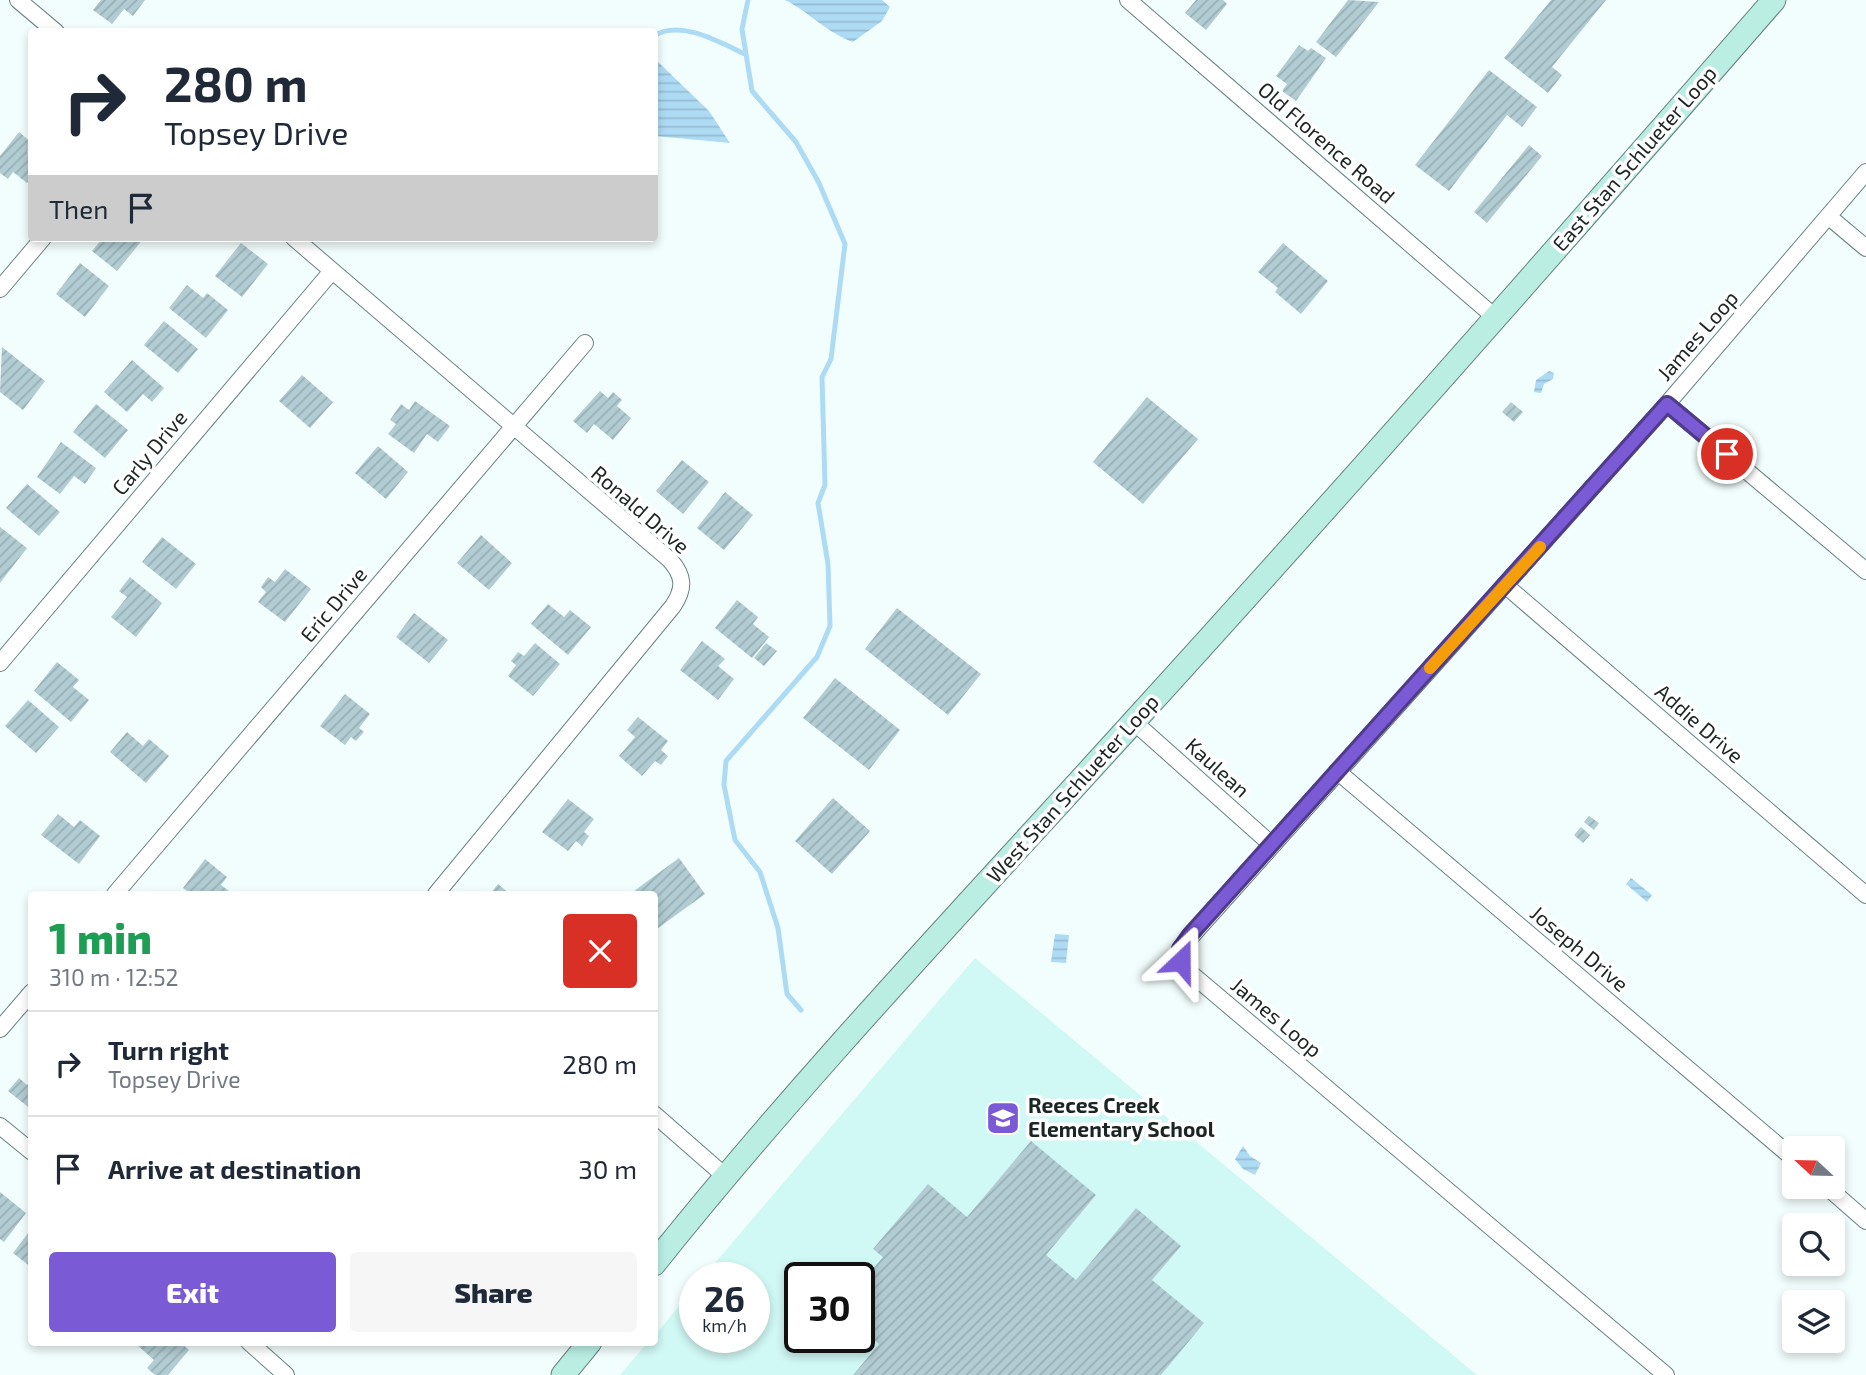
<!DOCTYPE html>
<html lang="en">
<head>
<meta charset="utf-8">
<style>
	:root { --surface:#fff; --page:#f6f6f7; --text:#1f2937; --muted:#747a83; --line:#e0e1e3; --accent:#7b5bd5 }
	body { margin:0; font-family:"Exo 2",sans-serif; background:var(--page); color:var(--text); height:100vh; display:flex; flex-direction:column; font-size:26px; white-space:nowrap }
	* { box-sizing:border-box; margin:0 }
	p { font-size:23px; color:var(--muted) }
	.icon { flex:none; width:38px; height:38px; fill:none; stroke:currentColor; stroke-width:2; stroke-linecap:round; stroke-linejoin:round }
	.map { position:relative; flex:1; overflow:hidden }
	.panel { position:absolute; left:28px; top:891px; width:630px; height:455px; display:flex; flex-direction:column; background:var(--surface); border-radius:7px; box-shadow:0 4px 10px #0003 }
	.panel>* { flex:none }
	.banner { position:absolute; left:28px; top:28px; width:630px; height:214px; border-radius:7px; box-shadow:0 4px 10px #0003; background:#fff; color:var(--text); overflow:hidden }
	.needle { width:46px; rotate:292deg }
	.fabs { position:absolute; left:1782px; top:1136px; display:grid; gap:14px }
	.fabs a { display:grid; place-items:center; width:63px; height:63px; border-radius:7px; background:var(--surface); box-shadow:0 4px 10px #0003; font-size:35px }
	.speed { position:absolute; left:679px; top:1262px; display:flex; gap:14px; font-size:35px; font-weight:700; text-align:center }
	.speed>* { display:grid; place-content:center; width:91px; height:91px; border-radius:50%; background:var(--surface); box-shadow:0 4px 10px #0003; line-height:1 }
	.speed small { font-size:18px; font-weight:400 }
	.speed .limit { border:4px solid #111; border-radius:10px; background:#fff; color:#111 }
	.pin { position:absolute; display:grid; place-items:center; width:60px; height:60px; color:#fff; margin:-30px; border:4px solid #fff; border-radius:50%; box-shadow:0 2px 7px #0007 }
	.me { position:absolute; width:77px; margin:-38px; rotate:23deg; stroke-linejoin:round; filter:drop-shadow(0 0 5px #0008) }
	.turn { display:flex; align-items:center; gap:24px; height:147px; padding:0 21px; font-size:32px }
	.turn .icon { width:91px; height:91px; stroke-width:2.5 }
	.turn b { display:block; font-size:49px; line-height:60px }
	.then { display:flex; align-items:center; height:66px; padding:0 21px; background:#0003; gap:14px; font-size:26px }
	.round { display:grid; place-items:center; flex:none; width:74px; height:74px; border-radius:7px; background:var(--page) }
	.summary { display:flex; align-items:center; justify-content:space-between; height:119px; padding:0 21px }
	h1 { font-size:42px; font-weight:800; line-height:52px; color:#1e9e55 }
	.button { display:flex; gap:14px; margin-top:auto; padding:14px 21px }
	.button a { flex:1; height:80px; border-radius:7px; background:var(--accent); color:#fff; font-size:28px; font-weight:800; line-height:80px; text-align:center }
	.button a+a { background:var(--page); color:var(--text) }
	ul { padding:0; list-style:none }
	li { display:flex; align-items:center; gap:21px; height:105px; padding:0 21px; border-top:2px solid var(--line) }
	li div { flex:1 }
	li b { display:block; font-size:26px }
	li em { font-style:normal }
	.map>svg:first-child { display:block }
	.built { fill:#d0f8f5; fill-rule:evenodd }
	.water { fill:url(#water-rules) }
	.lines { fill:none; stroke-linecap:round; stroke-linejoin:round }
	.stream { stroke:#aedbf4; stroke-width:5 }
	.building { fill:url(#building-hatch) }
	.minor-casing { stroke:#688281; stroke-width:18 }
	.secondary-casing { stroke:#688281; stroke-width:25 }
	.minor { stroke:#fff; stroke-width:16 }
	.secondary { stroke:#baeee3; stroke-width:23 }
	.route-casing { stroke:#503b8a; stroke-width:18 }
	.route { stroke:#7b5bd5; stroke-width:12 }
	.slow { stroke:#f59e0b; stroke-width:12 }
	.labels { text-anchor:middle; stroke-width:7; stroke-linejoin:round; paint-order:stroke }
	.street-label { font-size:21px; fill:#1a2524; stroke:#fff }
	.poi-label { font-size:21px; font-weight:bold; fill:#1a2524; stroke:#fff; text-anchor:start }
</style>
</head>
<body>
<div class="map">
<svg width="1866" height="1375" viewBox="0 0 1866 1375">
	<defs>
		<pattern id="water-rules" width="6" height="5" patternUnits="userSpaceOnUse" patternTransform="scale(1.75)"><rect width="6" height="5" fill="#aedbf4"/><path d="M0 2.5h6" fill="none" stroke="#95bcd1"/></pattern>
		<pattern id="building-hatch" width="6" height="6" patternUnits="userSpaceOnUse" patternTransform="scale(1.75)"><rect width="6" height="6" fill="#b1ccd2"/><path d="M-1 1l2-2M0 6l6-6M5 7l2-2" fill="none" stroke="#98afb4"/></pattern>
	</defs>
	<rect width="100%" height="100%" fill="#f2fefd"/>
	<!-- built -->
	<path class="built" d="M975,958L1477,1375H620L648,1342H654L655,1335L695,1287V1337H754V1278L703,1277ZM800,1278H859V1337H800Z"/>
	<!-- water -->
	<path class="water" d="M785,0H882L890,7L882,21L853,42C827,33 809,12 785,0Z
		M655,59L709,111L730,143L655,136Z
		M1549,371L1554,373L1553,379L1544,384L1541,393L1534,392L1536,380Z
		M1631,878L1652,895L1647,902L1626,884Z
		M1055,934L1069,935L1066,963L1051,962Z
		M1243,1146L1250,1156L1261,1163L1255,1175L1243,1169L1235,1159Z"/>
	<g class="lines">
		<!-- stream -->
		<path class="stream" d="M748,0L742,29L752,91L796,142L819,183L845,244L831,359L822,377L825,485L818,503L828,564L830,626L817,657L726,761L724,785L735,840L760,872L778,928L787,994L801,1010
			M654,36C681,19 721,43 745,54"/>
	</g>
	<!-- building -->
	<path class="building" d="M101,0H145L133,16L124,9L112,24L93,10Z
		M1196,0H1223L1227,4L1206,30L1185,13Z
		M1348,0L1379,2L1336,57L1316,42Z
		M1551,0H1606L1552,67L1562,75L1548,93L1504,58Z
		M1299,45L1308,51L1311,48L1326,58L1296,101L1282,91L1287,84L1276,76Z
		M1489,70L1537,107L1522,127L1507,115L1449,191L1415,165Z
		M19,132L32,143L27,152L32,155V177L27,183L13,172L8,179L0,173V156Z
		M1529,145L1542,156L1487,223L1474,212Z
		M103,238H144L117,271L92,251Z
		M241,243L268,264L242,297L215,276Z
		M1283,243L1328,281L1301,314L1275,292L1278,288L1258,272Z
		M80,263L109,286L85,317L56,294Z
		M187,285L203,298L207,293L228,310L206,338L169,308Z
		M164,321L198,349L178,373L144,345Z
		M2,347L45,381L23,410L0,392Z
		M132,360L164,388L152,402L143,394L127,412L104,392Z
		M302,375L333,402L310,428L279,401Z
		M600,391L608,398L613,392L622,400L617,406L631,418L613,440L594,424L587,433L573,421Z
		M1147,397L1198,439L1143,504L1093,462Z
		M415,401L450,426L438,442L427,434L414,453L388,434L396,424L390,420L401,404L409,410Z
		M1511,402L1523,412L1514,422L1502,412Z
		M96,404L128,430L105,458L73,432Z
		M61,442L96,468L85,484L74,476L60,494L37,477Z
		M378,446L408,472L386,499L355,473Z
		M682,460L709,482L683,514L656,491Z
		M27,484L60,512L39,536L6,508Z
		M725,492L753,515L724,550L697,528Z
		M0,527L27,548L0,583Z
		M481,535L512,563L489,590L457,563Z
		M162,537L196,564L176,589L142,562Z
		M285,569L311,589L285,622L258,602L266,592L261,587L268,577L275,582Z
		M130,577L162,603L136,637L111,617L127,597L119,591Z
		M737,600L758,617L753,624L769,637L752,658L715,628Z
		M548,604L564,617L570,610L591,627L568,655L531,624Z
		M897,608L981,674L948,715L865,649Z
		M414,613L448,640L429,663L396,637Z
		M702,641L725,659L718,666L734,679L718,700L680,670Z
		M535,643L560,664L533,696L508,676L516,665L511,661L518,652L524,656Z
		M766,643L777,651L764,666L754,658Z
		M57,662L79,680L73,687L89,700L71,722L34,691Z
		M835,678L900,730L869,770L803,718Z
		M345,694L370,714L359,728L364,732L356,741L351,737L345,745L320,726Z
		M28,700L59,727L36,753L5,726Z
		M638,717L668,741L661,750L668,756L661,765L655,761L642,776L619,756L635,737L627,730Z
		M127,732L143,746L149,739L169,756L146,783L110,752Z
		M833,798L870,831L832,874L795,841Z
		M568,799L594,819L584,832L589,836L582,846L576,841L568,851L542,832Z
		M58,814L74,827L80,820L100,836L79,864L41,835Z
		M1589,816L1599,823L1594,830L1584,822Z
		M1581,827L1590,835L1583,843L1574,835Z
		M679,858L705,894L654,931V894H630Z
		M205,859L227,877L221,885L233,894H191L183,888Z
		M498,884L510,894H490Z
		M19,1078L27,1085L32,1079V1110L8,1091Z
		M1031,1141L1096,1195L1046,1255L1076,1280L1136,1208L1181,1246L1152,1280L1204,1323L1161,1375H853L879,1344L859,1327V1285L883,1257L873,1249L928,1184L967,1217Z
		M0,1192L26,1213L4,1242L0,1239Z
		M32,1228V1268L13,1253Z
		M140,1342H180L189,1350L168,1375H155L147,1368L154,1360L137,1345Z"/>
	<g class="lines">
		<!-- minor casing -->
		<g class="minor-casing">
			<path id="minor" d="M18,0L56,32
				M1128,0L1497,319
				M1828,216L1866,248
				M294,238L670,560C684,576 685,588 673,606L436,894
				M0,289L43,238
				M1667,404L1866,571
				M1505,585L1866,895
				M0,663L332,271
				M1134,722L1272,845
				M1337,771L1794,1159
				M115,894L585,343
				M0,1029L32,992
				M654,1114L726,1177
				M0,1126L32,1152
				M1826,1186L1866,1221
				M249,1342L286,1375
				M1666,1375L1188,971L1181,961L1180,949L1667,404L1866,172"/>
		</g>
		<!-- secondary casing -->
		<g class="secondary-casing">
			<path id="secondary" d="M654,1264C806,1074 975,897 1138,717C1353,481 1564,241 1774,0
				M563,1375L590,1342"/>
		</g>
		<!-- minor -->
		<use href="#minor" class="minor"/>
		<!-- secondary -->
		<use href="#secondary" class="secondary"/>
	</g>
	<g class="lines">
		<!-- route casing -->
		<g class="route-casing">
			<path id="route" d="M1181,961L1180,949L1190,935L1667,404L1727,454"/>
		</g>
		<!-- route -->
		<use href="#route" class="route"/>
		<!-- slow -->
		<path class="slow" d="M1430,668L1540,547"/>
	</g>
	<!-- icons -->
	<defs>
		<g id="school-square" transform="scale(1.75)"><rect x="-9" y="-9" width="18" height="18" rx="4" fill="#7b5bd5" stroke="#fff"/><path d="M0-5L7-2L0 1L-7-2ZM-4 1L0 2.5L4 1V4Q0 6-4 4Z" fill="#fff"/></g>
	</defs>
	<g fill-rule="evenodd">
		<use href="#school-square" x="1003" y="1118"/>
	</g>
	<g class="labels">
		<!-- street labels -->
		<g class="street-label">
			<text transform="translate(1326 143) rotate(41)" y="7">Old Florence Road</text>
			<text transform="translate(1635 159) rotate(-49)" y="7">East Stan Schlueter Loop</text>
			<text transform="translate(1698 336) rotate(-49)" y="7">James Loop</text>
			<text transform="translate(150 453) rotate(-50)" y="7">Carly Drive</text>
			<text transform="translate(640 510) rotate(41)" y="7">Ronald Drive</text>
			<text transform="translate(334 605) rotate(-50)" y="7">Eric Drive</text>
			<text transform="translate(1699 724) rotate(41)" y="7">Addie Drive</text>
			<text transform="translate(1217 768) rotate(42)" y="7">Kaulean</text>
			<text transform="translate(1073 789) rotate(-48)" y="7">West Stan Schlueter Loop</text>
			<text transform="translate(1579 949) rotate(40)" y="7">Joseph Drive</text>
			<text transform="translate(1276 1018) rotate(40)" y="7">James Loop</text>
		</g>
		<!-- poi labels -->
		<g class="poi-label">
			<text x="1028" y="1113">Reeces Creek<tspan x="1028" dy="24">Elementary School</tspan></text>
		</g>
	</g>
</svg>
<div class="fabs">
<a><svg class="needle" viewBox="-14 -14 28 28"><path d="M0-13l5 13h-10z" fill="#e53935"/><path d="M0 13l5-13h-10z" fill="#747a83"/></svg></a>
<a><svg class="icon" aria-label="search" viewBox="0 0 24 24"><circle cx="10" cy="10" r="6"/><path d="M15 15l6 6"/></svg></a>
<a><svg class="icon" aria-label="layers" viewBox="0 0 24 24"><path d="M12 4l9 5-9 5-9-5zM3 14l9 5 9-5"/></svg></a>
</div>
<div class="speed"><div>26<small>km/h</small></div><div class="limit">30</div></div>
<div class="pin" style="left:1727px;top:454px;background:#d93025"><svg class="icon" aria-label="arrive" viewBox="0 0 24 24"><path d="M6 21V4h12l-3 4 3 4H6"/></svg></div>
<svg class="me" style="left:1181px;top:961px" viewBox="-20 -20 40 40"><path d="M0-17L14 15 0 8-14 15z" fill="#7b5bd5" stroke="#fff" stroke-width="4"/></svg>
<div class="banner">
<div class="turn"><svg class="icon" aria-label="right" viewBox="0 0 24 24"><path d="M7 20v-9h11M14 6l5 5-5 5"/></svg><div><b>280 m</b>Topsey Drive</div></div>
<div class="then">Then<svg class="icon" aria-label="arrive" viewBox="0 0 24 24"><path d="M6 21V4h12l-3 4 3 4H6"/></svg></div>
</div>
<section class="panel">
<div class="summary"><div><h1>1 min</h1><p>310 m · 12:52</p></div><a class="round" style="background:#d93025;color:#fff"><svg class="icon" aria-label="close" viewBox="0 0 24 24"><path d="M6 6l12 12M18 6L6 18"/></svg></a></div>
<ul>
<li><svg class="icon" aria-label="right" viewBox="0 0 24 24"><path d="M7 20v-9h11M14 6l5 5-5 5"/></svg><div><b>Turn right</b><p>Topsey Drive</p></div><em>280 m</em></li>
<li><svg class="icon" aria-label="arrive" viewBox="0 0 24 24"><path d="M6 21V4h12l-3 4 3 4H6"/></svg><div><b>Arrive at destination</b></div><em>30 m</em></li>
</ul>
<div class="button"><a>Exit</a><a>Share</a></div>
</section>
</div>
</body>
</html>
